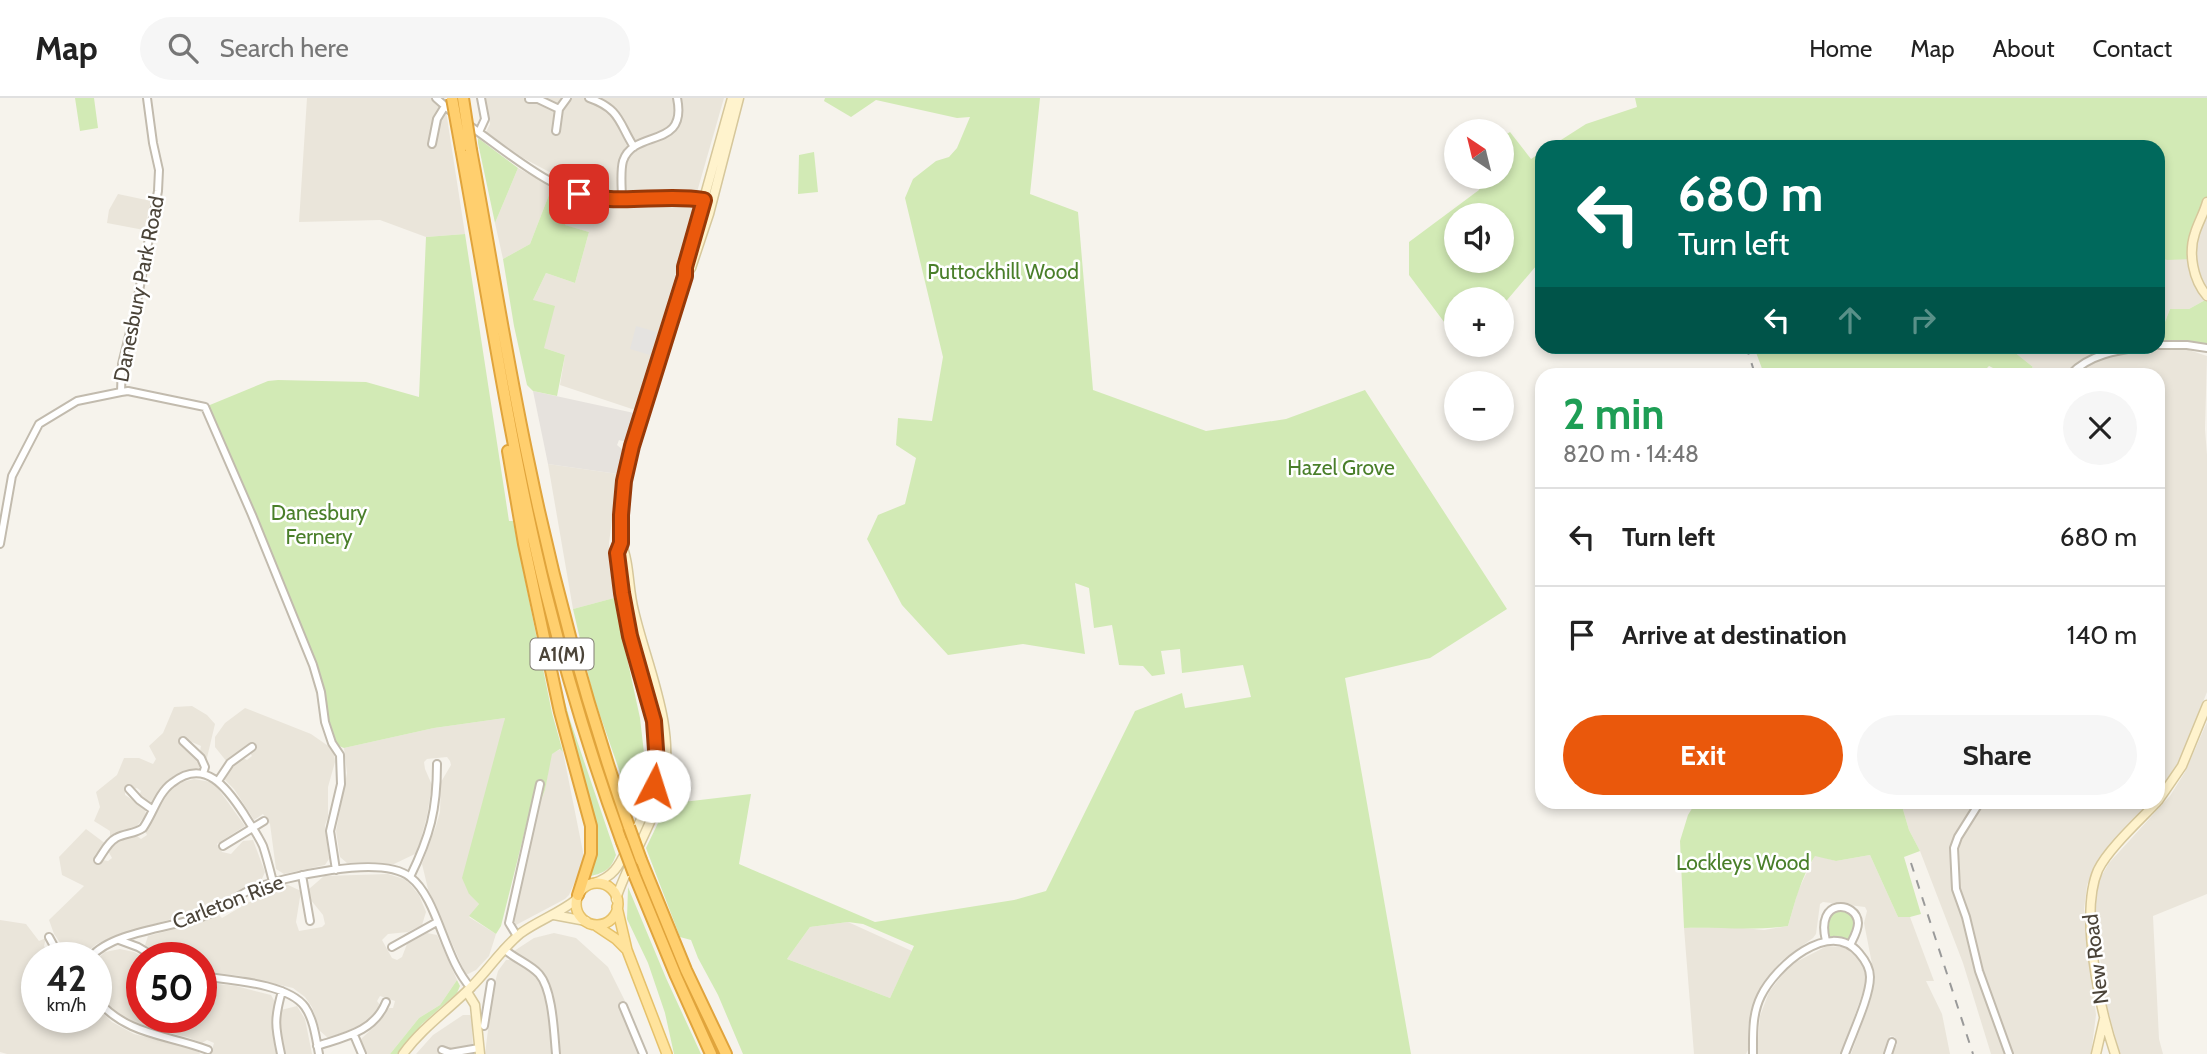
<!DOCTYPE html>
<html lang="en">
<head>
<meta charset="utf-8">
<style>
	:root { --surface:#fff; --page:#f6f6f6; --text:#222; --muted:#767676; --line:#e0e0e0; --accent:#ea580c }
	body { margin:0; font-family:Cabin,sans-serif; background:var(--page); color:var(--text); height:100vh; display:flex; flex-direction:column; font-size:26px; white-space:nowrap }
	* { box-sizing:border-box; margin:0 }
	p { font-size:23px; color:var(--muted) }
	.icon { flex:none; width:38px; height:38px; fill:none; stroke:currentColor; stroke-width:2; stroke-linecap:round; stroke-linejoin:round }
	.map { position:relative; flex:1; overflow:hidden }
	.details { position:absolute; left:1535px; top:270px; width:630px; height:441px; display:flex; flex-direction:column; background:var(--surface); border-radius:21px; box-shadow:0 4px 10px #0003 }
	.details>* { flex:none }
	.hud { position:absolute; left:1535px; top:42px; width:630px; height:214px; border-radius:21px; box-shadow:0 4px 10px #0003; background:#00695c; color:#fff; overflow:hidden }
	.needle { width:46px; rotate:325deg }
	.controls { position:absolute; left:1444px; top:21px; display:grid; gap:14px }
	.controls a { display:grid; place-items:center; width:70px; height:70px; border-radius:50%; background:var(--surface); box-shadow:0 4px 10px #0003; font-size:35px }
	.speed { position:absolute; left:21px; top:844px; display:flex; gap:14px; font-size:35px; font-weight:700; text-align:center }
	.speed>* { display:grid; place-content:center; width:91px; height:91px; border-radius:50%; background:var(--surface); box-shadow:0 4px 10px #0003; line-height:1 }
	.speed small { font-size:18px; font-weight:400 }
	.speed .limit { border:10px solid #d22; background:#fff; color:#111 }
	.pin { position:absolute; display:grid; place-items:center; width:60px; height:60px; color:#fff; margin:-30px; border-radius:14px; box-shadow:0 4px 10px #0006 }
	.me { position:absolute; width:77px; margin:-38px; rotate:5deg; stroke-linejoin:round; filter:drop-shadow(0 0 5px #0008) }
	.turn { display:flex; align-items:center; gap:24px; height:147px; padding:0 28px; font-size:32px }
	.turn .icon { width:91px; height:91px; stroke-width:2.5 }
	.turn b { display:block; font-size:49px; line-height:60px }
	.lanes { display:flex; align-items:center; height:66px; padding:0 28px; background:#0003; justify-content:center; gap:35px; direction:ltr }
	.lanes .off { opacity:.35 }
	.round { display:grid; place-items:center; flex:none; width:74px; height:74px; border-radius:37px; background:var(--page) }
	.headline { display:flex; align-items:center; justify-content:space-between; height:119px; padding:0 28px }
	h1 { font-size:42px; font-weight:800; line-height:52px; color:#1e9e55 }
	.primary-button { display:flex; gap:14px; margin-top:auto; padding:14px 28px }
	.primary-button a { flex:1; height:80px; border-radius:42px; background:var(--accent); color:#fff; font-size:28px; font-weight:800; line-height:80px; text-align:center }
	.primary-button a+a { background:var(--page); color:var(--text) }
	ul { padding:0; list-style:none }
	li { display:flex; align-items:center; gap:21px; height:98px; padding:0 28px; border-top:2px solid var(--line) }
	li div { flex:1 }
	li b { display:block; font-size:26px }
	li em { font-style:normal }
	header { display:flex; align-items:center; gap:42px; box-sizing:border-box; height:98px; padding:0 35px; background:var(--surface); border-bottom:2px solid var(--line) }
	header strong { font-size:33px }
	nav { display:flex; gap:38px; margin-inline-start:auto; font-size:24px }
	.search { width:490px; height:63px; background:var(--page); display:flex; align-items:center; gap:18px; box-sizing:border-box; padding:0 24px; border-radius:38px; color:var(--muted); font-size:26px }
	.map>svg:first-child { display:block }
	.residential { fill:#eae5da }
	.industrial { fill:#e6e2dd }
	.green { fill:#d2eab5; fill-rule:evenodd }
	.parking { fill:#e5e3e0 }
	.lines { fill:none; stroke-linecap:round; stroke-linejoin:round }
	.street-casing { stroke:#c2bbae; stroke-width:10 }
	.secondary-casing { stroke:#d6c79b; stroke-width:11 }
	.primary-casing { stroke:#e6c16a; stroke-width:12 }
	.highway-casing { stroke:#e0a43c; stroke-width:14 }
	.street { stroke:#fff; stroke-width:6 }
	.secondary { stroke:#fff3cd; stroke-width:8 }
	.primary { stroke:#ffe39c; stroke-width:9 }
	.highway { stroke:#ffcf6e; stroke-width:10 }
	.rail { stroke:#9a9a9a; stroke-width:2; stroke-dasharray:9 9; stroke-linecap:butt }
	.highway-bridge-casing { stroke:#e0a43c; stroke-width:14; stroke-linecap:butt }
	.highway-bridge { stroke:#ffcf6e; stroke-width:10 }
	.route-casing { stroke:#983908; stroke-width:18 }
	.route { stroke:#ea580c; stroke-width:12 }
	.labels { text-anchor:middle; stroke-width:5; stroke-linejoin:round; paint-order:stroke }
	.shield { fill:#fff; stroke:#817c74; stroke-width:2 }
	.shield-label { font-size:19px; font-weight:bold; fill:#4b4439 }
	.park-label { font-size:21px; fill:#4a7f2a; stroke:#fff }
	.street-label { font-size:21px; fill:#4b4439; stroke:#fff }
</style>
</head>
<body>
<header>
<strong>Map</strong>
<div class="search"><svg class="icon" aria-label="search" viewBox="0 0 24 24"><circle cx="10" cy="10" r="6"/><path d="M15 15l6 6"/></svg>Search here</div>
<nav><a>Home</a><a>Map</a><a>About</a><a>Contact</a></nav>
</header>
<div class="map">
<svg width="2207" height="956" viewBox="0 0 2207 956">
	<rect width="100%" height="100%" fill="#f6f3ec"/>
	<!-- residential -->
	<path class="residential" d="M307,0H444L465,136L426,139L380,122L299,124Z
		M485,0H724L697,94L614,97L587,94L574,87L523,60L486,34L490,26Z
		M518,70L552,89L530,146L503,161L495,125Z
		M118,96L151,103L144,132L107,125L109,112Z
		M571,99L600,105L639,107L692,106L694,108L695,112L635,312L560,287L565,257L544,250L533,202L546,175L575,185L589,134L564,127Z
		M2207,101V201L2189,211H2170L2158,242V159L2196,140Z
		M2158,242L2207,258L2205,331L2207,357V594L2179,664L2158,695V276H2024L2033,269L2008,249L2158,248Z
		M548,366L618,376L609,445V464L614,500L573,511Z
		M192,608L207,617L215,626L206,664L200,653L201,648L187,642L182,646L197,660L201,667L199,670L170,680L151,705H147L139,698L141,693L137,690L134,691L130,686L125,690V697L145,710L146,717L135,730L110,738V733L94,723L100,709L96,694L117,677L124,660H139L153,666L156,661L149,648L163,635L174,609Z
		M245,610L311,636L334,652L335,664L328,689V719L325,727L329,761L325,767L284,776L276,771L270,726L263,716L254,722L234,691L225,682V676L229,669L241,659L247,662L252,658L250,655L255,650L251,645L227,664L215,649V639L225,625Z
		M505,620L469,796L479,806L469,819L496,836L489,858L476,872L466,877L428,791L422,766L436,728L440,714L441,684L451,667L450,663L447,659L427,661L424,664L425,671L432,687L427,718L417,755L394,766L347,765L340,759L336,733L347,675L344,650L434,630Z
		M2207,624V796L2153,818L2159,941L2163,956H2120L2105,901L2096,827L2094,809L2099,782L2109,765L2170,698L2185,674Z
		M561,651L563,654L583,754V765L569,797L565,801L516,827L512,826L540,705L545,692L551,656Z
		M194,681L211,684L217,689L245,728L217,746L222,754L231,756L243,743L253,742L265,774L261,783L246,788L206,811L120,836L97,846L81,858L63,849L54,836L49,822L84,788L62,777L59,759L86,731L106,746L95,761L99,765L103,762L108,763L112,760L108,753L112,746L126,739L137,738L141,741L147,737L145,733L170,692L178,685Z
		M1904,704H2151L2099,762L2087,787L2084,811L2096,917L2091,956H1991L1963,865L1920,753L1909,732L1902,708Z
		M1815,757L1836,763L1870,757L1898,819H1910L1934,883H1926L1942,916L1950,956H1890L1894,949L1897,947L1895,939L1890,938L1884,956H1851L1871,901L1875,881L1864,825L1867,813L1865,809L1823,804L1820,806L1816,836L1813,840L1781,863L1771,875L1754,902L1748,929V952L1746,956H1694L1684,830L1732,829L1764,832L1788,828L1798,793Z
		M388,776L404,781L410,786L419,797L426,814L422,827L408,834L388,836L382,842L392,860L397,862L402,859L407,846L427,835L437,837L457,882L440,907L419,920L390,956H365L361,941L380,923L389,910H393L395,903L380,898L377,903L380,907L377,913L363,927L328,940L320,933L312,909L305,899L293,890L241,878L201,873V859H165L145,847L148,838L205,823L219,817L222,820L268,793L286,786L301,793L296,824L299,833L322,829L325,826L323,817L310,801L309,791L324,778Z
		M0,822L26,826L39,843L46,840L44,848L48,855H54L59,859H37V919H96V908L112,924L134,936L186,949L199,954L200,956H7L0,954Z
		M848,824L912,853L890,900L787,861L810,829Z
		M554,835L576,840L608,869L626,905L619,908L639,956H559L558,932L549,889L520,861L514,853L534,840Z
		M1827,848L1842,849L1849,852L1859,861L1866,877L1864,891L1841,956H1757L1760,918L1769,894L1786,872L1796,864Z
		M120,851L134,854L144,859H142V919H201V884L236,888L271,897L275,904L271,924L278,956H211L214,945L207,942L202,945L187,939L147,930L122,919L113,912L96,892V862L105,854Z
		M506,862H511L532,871L544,887L551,925L554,956H485L493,892L498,873Z
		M297,908L305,921L312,956H285L279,919L281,912Z
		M463,917H470L472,920L473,956H416L433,937Z"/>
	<!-- industrial -->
	<path class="industrial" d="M533,293L634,315L626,344L619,342L617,347L624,353L618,376L548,366Z"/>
	<!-- green -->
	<path class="green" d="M75,0H94L98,30L80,33Z
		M825,0H1040L1030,96L1078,114L1093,292L1206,333L1286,321L1365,292L1507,511L1430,560L1345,580L1411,956H743L718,897L698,860L691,842L680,839L646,750L670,700L679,698L683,704L751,696L739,766L875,824L1014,802L1046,793L1135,613L1182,595L1185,610L1251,599L1243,567L1182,575L1180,551L1161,553L1165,576L1152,578L1143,568L1119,567L1112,527L1094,530L1089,490L1075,485L1085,556L1023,546L948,557L902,507L867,441L878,417L905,406L916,360L896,347L898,320L932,323L943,259L905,100L913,81L936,63L949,59L957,50L970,19L957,20L876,2L851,19L824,3ZM848,824L863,826L914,848L890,900L787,861L810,829Z
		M1635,0H2207V104L2191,161L2167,162L2158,159V49H1550L1586,26L1637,9Z
		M1510,34L1531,61L1542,54V161L1502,208V201H1456V240L1409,177V144L1479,92L1482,79H1502V39ZM1456,117H1502V163H1456Z
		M478,40L518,70L495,125L478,45Z
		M814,54L818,94L798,96L799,57Z
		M552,89L571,99L565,127L589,134L575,185L546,175L533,202L555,208L544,250L565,257L557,298L533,293L527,287L514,228L503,161L530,146Z
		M465,136L509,423H513L552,615L563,654L560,651L552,656L545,692L540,705L532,704L501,828L496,836L469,818L479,806L469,796L462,780L505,620L434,630L344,650L332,645L321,594L205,309L268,283L278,282L366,284L419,299L426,139Z
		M2207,201V250L2158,247V242L2170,211H2189Z
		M1754,249H2008L2033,269C2017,282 2006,277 1989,268L1981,276H1764Z
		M614,500L640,620L644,655L643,674L638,691L630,703L593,597L573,511Z
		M547,541L570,622L616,757C610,773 604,775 587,779L593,757Z
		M1696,704H1904L1902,708L1909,732L1920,753L1904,759L1921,816L1910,819H1898L1870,757L1836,763L1815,758C1801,779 1795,804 1788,828C1754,833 1719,829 1684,830L1680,743L1688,717Z
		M628,789L666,880L701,956H674L665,915L648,865L627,821Z
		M1838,812C1849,811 1853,818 1856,828L1849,843L1828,840C1825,828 1825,816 1838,812Z
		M457,882L460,888L457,895L422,926L398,956H390L419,920L440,907Z"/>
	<!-- parking -->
	<path class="parking" d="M636,228L657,234L650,257L630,251Z"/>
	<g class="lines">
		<!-- street casing -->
		<g class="street-casing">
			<path id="street" d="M436,0L453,15
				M589,0C621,11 619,26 634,49
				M529,1H538L559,11
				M467,26C507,53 554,97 604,101C638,103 676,95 708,103
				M556,33L559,11L567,0
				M479,34L485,21L481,0
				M432,46L437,21L445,8
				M622,102C622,90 620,74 623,63C634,30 688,52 677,0
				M2158,247H2187L2207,250
				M2071,276C2091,255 2120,252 2147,248
				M121,294L122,266L135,214L158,93L159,72L153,45L147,0
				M0,446L12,378L39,326L77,303L121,294L128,293L205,309L252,417L313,567L321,594L325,624L332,645L340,657L341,686L330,733L336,772
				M183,643L201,660L205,669L203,676
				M218,683L230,665L252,649
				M129,691L139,702L153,712
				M1980,704L1958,739L1954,750L1956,791L1966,819L1979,873L2009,956
				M223,748L264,723
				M98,762C103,755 108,744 116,740C125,735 135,736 143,730C153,716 158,695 172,685C205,659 227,690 244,716C250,726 258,737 263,748C267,760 270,772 273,784
				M302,777L310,823
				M410,779C430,738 437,712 437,666
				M517,838L509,825L540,686
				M49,839L55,850L71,859
				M119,842L138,849L155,859
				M1826,843C1815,799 1857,803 1858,825C1858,833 1853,841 1850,847
				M392,849L437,824
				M504,851C515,861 530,866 539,876C553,892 554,936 556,956
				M91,859C111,834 174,829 204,818C221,812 234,799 250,792C283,779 381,756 410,779C438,800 444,861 471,890
				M201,878C228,882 288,885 305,909C314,922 316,941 319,956
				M96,901C128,938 166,936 208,952
				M623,908L643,956
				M484,928L491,885
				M354,937L362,956
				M317,948C344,939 374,934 386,904
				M442,952L450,955L479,950
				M281,956C275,928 274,921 282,893
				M1753,956C1753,936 1752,916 1761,898C1775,869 1829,820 1859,855C1865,862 1870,870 1870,879C1870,899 1852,936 1845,956
				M1888,956L1892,944"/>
		</g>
		<!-- secondary casing -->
		<g class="secondary-casing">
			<path id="secondary" d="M2207,104C2204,115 2198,125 2195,135C2188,155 2193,182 2207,198
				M685,178V169L732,0
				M2158,703L2182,668L2207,607
				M633,739C643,716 655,693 657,668C660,632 647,600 638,567C628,533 622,500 617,466V455L621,445V417L624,383L632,348L682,188L685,178L691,170L709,116L739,0
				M594,785C613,779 619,768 627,751
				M616,801C629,761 654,726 663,686C676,629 647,569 634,513C628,491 630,465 621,445
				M554,817L586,823
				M467,894L475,907L480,956
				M403,956C422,930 447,913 469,891C488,873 501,851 521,835C539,822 560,815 577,801
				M2096,956L2104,921
				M2115,956C2100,912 2079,816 2098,772C2108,751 2140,722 2157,704"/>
		</g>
		<!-- primary casing -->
		<g class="primary-casing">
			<path id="primary" d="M576 806a21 21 0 1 1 42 0a21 21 0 1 1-42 0Z
				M617,809L627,852L667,956
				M595,827L616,841L626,851"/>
		</g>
		<!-- highway casing -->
		<g class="highway-casing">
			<path id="highway" d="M461,50C488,198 510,348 546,495C567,579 592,662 622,744
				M471,52C491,158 507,265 530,371C555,492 588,611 629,729
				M508,353L524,446L560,614L591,728V756L578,797
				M641,762L686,872L726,956
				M634,776L676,878L711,956"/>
		</g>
		<!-- street -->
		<use href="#street" class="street"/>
		<!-- secondary -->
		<use href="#secondary" class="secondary"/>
		<!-- primary -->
		<use href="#primary" class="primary"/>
		<!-- highway -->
		<use href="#highway" class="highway"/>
		<!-- rail -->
		<path class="rail" d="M1746,248L1755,276
			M1911,765L1973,956"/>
		<!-- highway-bridge casing -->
		<g class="highway-bridge-casing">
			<path id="highway-bridge" d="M452,0L461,50
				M463,0L471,52
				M629,729L641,762
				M622,744L634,776"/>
		</g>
		<!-- highway-bridge -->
		<use href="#highway-bridge" class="highway-bridge"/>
	</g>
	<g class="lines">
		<!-- route casing -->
		<g class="route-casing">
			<path id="route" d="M579,96C620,108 663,95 704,102L685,169V178L632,348L624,383L621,417V445L617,455L622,495L630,538L654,623L657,666L654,688"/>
		</g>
		<!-- route -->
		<use href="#route" class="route"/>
	</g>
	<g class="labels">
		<!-- shield labels -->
		<rect class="shield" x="530.5" y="540.5" width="63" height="31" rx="5"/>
		<g class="shield-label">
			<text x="562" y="563">A1(M)</text>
		</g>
		<!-- park labels -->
		<g class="park-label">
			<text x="1003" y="181">Puttockhill Wood</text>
			<text x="1341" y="377">Hazel Grove</text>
			<text x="319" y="422">Danesbury<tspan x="319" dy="24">Fernery</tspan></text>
			<text x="1743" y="772">Lockleys Wood</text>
		</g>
		<!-- street labels -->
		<g class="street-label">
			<text transform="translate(139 191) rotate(-79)" y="7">Danesbury Park Road</text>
			<text transform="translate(228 804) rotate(-21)" y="7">Carleton Rise</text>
			<text transform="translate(2096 861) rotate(-97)" y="7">New Road</text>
		</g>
	</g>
</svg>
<div class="controls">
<a><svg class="needle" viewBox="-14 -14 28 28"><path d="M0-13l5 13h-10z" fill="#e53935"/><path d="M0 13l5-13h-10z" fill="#767676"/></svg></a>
<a><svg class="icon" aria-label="sound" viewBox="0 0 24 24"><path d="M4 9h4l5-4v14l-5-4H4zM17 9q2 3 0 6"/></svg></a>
<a>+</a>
<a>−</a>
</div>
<div class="speed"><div>42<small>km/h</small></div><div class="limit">50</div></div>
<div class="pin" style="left:579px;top:96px;background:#d93025"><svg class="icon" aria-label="arrive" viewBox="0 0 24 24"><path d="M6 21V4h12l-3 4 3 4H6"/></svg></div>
<svg class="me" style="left:654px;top:688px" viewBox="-20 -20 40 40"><circle r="19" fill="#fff"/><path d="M0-13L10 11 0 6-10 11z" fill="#ea580c"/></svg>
<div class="hud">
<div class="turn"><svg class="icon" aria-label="left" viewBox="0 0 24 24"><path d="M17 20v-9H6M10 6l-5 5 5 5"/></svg><div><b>680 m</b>Turn left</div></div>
<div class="lanes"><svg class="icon" aria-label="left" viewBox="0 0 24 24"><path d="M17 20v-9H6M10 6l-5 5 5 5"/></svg><svg class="icon off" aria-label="ahead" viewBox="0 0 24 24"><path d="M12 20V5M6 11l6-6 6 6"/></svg><svg class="icon off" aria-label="right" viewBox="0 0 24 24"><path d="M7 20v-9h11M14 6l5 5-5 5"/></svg></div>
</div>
<section class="details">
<div class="headline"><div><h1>2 min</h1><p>820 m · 14:48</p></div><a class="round"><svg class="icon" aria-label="close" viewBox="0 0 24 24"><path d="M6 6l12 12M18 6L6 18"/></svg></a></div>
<ul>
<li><svg class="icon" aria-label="left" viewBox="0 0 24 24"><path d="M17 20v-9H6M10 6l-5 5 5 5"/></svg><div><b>Turn left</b></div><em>680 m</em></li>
<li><svg class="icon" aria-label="arrive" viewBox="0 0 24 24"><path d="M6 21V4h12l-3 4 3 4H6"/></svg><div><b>Arrive at destination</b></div><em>140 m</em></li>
</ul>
<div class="primary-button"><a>Exit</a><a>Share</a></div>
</section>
</div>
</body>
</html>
